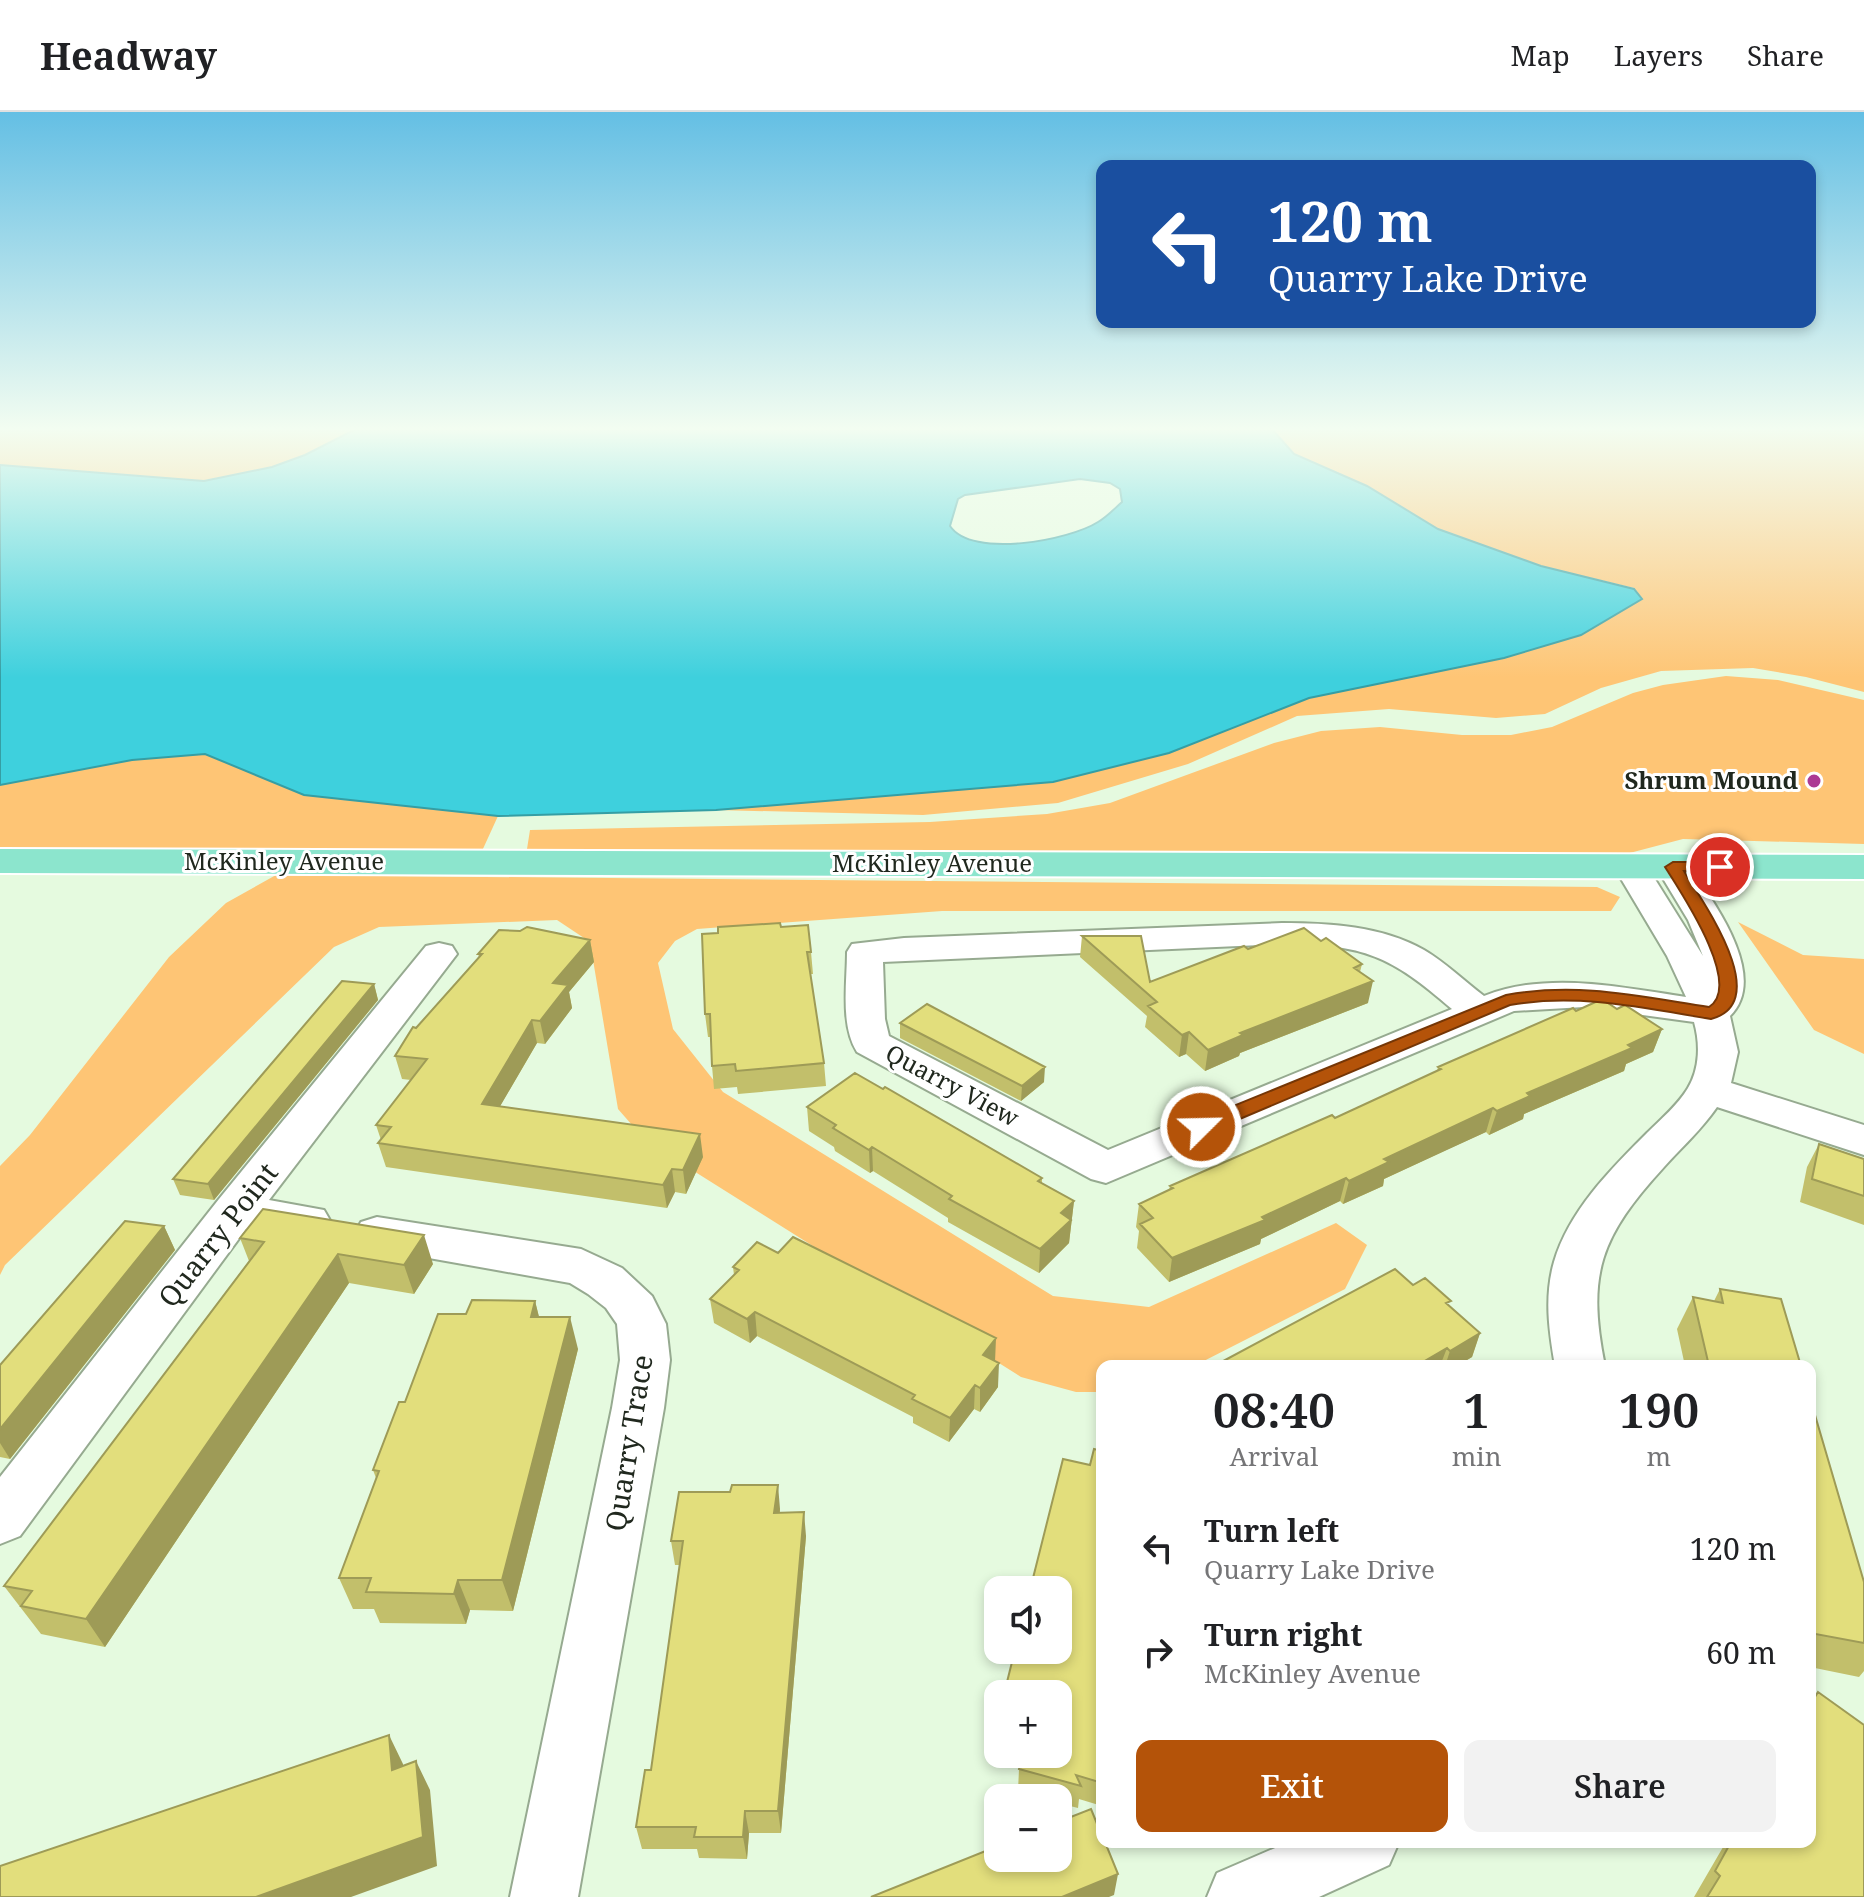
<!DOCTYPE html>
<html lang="en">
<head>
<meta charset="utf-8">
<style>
	:root { --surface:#fff; --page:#f2f2f2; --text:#202124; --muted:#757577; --line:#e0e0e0; --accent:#b45309 }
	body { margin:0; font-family:"Noto Serif",serif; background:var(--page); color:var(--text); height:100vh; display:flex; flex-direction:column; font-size:30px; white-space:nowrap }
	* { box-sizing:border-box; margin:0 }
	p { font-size:26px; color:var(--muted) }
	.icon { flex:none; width:44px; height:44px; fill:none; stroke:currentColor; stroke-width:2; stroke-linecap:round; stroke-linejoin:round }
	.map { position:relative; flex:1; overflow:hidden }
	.drawer { position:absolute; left:1096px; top:1248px; width:720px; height:488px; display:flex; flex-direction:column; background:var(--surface); border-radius:16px; box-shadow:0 4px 12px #0003 }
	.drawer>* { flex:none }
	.banner { position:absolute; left:1096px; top:48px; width:720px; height:168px; border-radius:16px; box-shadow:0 4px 12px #0003; background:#1a4fa0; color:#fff; overflow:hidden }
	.fabs { position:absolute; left:984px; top:1464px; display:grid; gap:16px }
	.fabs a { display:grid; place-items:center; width:88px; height:88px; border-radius:16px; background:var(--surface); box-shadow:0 4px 12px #0003; font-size:40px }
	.pin { position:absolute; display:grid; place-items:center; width:68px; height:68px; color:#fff; margin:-34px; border:4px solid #fff; border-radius:50%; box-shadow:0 2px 8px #0007 }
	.me { position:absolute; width:88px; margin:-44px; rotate:67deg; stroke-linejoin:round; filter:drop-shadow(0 0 6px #0008) }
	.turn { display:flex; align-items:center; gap:28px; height:168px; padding:0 40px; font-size:36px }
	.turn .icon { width:104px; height:104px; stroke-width:2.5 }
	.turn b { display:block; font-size:56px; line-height:68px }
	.eta { display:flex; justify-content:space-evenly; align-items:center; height:136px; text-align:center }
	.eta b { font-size:48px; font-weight:600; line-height:56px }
	.button { display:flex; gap:16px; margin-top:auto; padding:16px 40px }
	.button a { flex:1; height:92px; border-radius:16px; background:var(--accent); color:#fff; font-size:32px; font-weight:600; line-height:92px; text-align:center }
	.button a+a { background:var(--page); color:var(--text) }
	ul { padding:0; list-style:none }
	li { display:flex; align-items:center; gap:24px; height:104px; padding:0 40px }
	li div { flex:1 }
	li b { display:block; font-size:30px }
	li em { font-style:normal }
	header { display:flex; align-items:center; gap:48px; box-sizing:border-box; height:112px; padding:0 40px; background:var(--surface); border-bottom:2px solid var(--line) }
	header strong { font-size:38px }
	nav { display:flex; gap:44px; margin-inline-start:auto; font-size:28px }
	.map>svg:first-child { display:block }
	.green { fill:#fec575 }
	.water { fill:#3ed0dd; stroke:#359ea4; stroke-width:2; fill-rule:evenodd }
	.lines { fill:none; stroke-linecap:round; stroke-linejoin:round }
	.minor-casing { stroke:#96aa90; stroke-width:4 }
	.major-casing { stroke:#fff; stroke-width:4 }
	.minor { fill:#fff; fill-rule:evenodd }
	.major { fill:#8ce5cd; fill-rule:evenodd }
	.wall { fill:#c2bf6b }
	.shaded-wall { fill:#9e9b57 }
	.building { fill:#e2de7c; stroke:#9e9b57; stroke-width:2 }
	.route { fill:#b45309; stroke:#753606; stroke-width:2 }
	.poi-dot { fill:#ac3a94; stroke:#fff; stroke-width:3 }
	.labels { text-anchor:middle; stroke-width:6; stroke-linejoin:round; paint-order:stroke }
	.poi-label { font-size:24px; font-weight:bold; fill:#20281e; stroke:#fff; text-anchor:end }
	.street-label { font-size:24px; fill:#20281e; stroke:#fff }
	.near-street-label { font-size:28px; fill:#20281e; stroke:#fff }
</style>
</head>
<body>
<header>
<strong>Headway</strong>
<nav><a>Map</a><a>Layers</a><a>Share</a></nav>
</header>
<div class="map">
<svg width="1864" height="1785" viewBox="0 0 1864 1785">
	<rect width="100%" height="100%" fill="#e5fadf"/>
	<!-- green -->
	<path class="green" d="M0,316H358L305,343L272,355L204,369L0,353Z
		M1271,316H1864V580L1806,565L1753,556L1661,559L1601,576L1545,602L1496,606L1389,597L1297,604L1188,652L1058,691L923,703L716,698L1053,670L1169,641L1309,586L1504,546L1634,476L1541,454L1438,417L1367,374L1294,342Z
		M1726,564L1778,568L1864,588V732L1683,727L1622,743L527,737L530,718L930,710L1047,702L1110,691L1274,631L1321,619L1380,615L1462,623H1511L1552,615L1633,581L1663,573Z
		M205,642L304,683L498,704L482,739H0V673L132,648Z
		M276,763L1597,775L1620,785L1611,799H942L697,817L675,829L658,851L673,917L723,980L1053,1184L1149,1195L1336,1111L1367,1133L1345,1177L1194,1254H1102V1280H1076L1021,1265L646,1029L618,997L590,830L557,808L379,815L334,835L5,1153L0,1163V1054L30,1023L169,845L226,791Z
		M1738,810L1803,843L1864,847V942L1814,918Z"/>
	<!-- water -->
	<path class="water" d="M358,316H1271L1294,342L1367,374L1438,417L1541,454L1634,477L1642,487L1581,523L1504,546L1309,586L1169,641L1053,670L716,698L498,704L304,683L205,642L132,648L0,673V353L204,369L272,355L305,343ZM1080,367L1110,371L1120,377L1122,390C1114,397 1107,405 1098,410C1070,428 972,447 950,414L958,387L965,383Z"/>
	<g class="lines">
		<!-- minor casing -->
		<g class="minor-casing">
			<path id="minor" d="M1631,745L1643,748L1703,844L1688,808L1656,755L1661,748L1673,745L1685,748C1710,785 1771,863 1730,904L1738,940L1731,971L1864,1013V1043L1717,995C1702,1017 1682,1035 1664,1055C1601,1124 1586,1161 1605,1254H1555C1549,1219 1544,1185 1554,1150C1569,1099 1610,1058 1647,1021C1661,1007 1678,993 1688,976C1700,956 1700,931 1694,910L1584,895L1514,899L1106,1071L1091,1067L857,940C840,913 847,871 847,840L852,832L904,826L1282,811C1329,811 1382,814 1424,838C1446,851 1464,869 1484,884C1546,859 1622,875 1686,885L1667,844L1614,755L1619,748ZM1282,832C1364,832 1391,844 1452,897L1108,1038L889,924L885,907L883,850Z
				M439,831L452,834L457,842L269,1088L324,1098L331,1110L324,1122L308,1127L246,1117L20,1424L0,1432V1365L219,1087L426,834Z
				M377,1105L581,1137L622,1156L652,1184L666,1212L670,1248L664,1296L578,1785H510L612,1296L620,1248L617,1212L606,1196L588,1182L570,1171L361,1134L354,1122L361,1110Z
				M1289,1730H1399L1389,1753L1319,1785H1207L1217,1761Z"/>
		</g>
		<!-- major casing -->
		<g class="major-casing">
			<path id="major" d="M0,737L1864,743V767L0,761Z"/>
		</g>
		<!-- minor -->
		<use href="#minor" class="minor"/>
		<!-- major -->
		<use href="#major" class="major"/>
	</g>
	<!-- wall -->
	<path class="wall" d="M781,815L811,840L813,862H810L824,951L826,974L738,982L737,975L714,977L712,954L711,925H708L705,902L718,821Z
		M1082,824L1150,870L1248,837L1321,829L1362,852L1360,860L1368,891L1240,941L1239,944L1205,959L1186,942L1179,945L1145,915L1147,904L1080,845Z
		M590,828L594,850L569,880L572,896L545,932L537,931L500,994L703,1045L686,1082L675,1080L667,1096L386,1055L378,1031L381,1028L376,1013L411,968L402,967L395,944L416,916L479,845L478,842Z
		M374,872L378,888L214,1088L180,1083L173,1067Z
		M1617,897L1662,917L1653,940L1626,952L1624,959L1524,1002L1523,1007L1489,1023L1486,1020L1446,1038L1384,1067L1383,1074L1343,1092L1340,1089L1261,1127L1260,1132L1169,1170L1137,1136L1139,1119L1136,1115L1139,1092L1169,1078L1170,1074L1335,1006L1437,959L1438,955L1576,899Z
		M900,911L1044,970L1021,989L900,926Z
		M807,995L1042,1066V1071L1074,1089L1069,1131L1039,1161L948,1110V1106L873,1059L870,1061L835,1039L834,1035L809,1019Z
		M1819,1032L1864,1047V1113L1800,1090L1807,1055Z
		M164,1114L175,1138L10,1347L0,1345V1253Z
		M240,1126L433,1152L414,1182L349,1171L105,1535L41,1522L4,1474L249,1149Z
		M733,1155L995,1249L998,1275L980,1300L974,1297L949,1330L913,1311V1305L757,1224L750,1231L714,1211L710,1187L734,1163Z
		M1413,1173L1449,1194L1480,1221L1472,1245L1457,1254H1214Z
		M1720,1177L1801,1254H1685L1677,1217L1693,1185L1714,1189Z
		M535,1189L539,1205L578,1237L513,1499L470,1498L466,1512L380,1511L374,1497H353L339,1466L376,1366L373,1358L405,1290L466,1202Z
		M1810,1286L1864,1470V1559L1859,1565L1810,1555Z
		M1102,1339V1694L1079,1687L1078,1696L1058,1691V1686H1042L1018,1679L1019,1657L1023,1644L1017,1642H1058L1090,1353Z
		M780,1397V1401L806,1424L781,1721H749L747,1747L699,1746L697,1737H642L636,1715L651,1658L680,1453H675L671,1429Z
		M1818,1580L1864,1785H1694L1726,1730H1810V1590Z
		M998,1604V1637L994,1636L996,1613Z"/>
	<!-- shaded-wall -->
	<path class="shaded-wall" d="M590,828L594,850L569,880L572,896L545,932L540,909L553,871Z
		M1373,869L1368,891L1240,941L1239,944L1205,959L1208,938L1240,921Z
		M374,872L378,888L214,1088L208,1072Z
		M532,908L537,931L488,1015L482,992Z
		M1662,917L1653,940L1626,952L1624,959L1524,1002L1523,1007L1489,1023L1497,999L1527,981Z
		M1189,920L1186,942L1179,945L1182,923Z
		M1045,955L1044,970L1021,989L1022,974Z
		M1493,996L1486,1020L1384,1067L1383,1074L1343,1092L1349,1069L1384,1047Z
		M700,1022L703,1045L686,1082L683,1058Z
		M872,1035L873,1059L870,1061L869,1038Z
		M672,1057L675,1080L667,1096L663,1073Z
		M1346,1066L1340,1089L1261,1127L1260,1132L1169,1170L1172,1146Z
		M1074,1089L1069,1131L1039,1161L1040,1137L1061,1101Z
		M164,1114L175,1138L10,1347L0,1331V1317Z
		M424,1123L433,1152L414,1182L404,1153Z
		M338,1142L349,1171L105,1535L86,1507Z
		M535,1189L543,1221L531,1205Z
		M755,1200L757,1224L750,1231L747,1207Z
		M570,1205L578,1237L513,1499L502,1468Z
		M1480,1221L1472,1245L1457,1254H1445L1450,1239Z
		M996,1226L995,1250L983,1243Z
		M1447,1236L1440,1254H1416Z
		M999,1251L998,1275L980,1300V1276Z
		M975,1273L974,1297L949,1330L950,1306Z
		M778,1373L780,1397L777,1424L774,1401Z
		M804,1400L806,1424L781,1721L778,1699Z
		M458,1468L470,1498L466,1512L454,1482Z
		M389,1623L403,1652L406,1687L392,1658Z
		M416,1649L430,1678L437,1754L351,1785H256Z
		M745,1699L749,1721L747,1747L743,1725Z
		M1118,1762L1114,1783L1109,1785H1062Z"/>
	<!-- building -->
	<path class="building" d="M780,811L781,815L808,813L811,840H807L824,951L736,959L735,952L712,954L710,902H705L702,822L718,821V815Z
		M527,815L590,828L553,871L568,873L540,909L532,908L482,992L700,1022L683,1058L672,1057L663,1073L378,1031L391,1015L376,1013L427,947L395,944L413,915L416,916L482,842H478L499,818L520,819Z
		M1304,816L1321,829L1326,826L1362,852L1354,856L1373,869L1240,921L1243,923L1208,938L1189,920L1182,923L1148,894L1157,890L1082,824H1141L1150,870L1244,834L1248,837Z
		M342,869L374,872L208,1072L173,1067Z
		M1602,887L1617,897L1625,893L1662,917L1628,933L1632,936L1527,981L1530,984L1497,999L1493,996L1384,1047L1389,1050L1349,1069L1346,1066L1262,1105L1265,1108L1172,1146L1140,1112L1153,1106L1139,1092L1173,1076L1170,1074L1332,1003L1335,1006L1441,957L1438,955L1573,896L1576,899Z
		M927,892L1045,955L1022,974L900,911Z
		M855,961L883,977L885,975L1042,1066L1038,1069L1074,1089L1061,1101L1071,1108L1040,1137L949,1087L952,1084L872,1035L869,1038L833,1016L836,1013L807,995Z
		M1819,1032L1864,1047V1084L1812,1067Z
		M263,1097L424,1123L404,1153L338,1142L86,1507L21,1494L32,1479L4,1474L264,1130L240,1126Z
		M125,1109L164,1114L0,1317V1253Z
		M793,1125L996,1226L983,1243L999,1251L980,1276L975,1273L950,1306L912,1287L915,1283L755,1200L747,1207L710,1187L739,1158L733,1155L757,1130L778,1141Z
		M1395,1157L1413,1173L1425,1166L1451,1189L1446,1191L1480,1221L1450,1239L1447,1236L1416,1254H1214Z
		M1720,1177L1781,1187L1801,1254H1709L1693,1185L1723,1191Z
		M472,1188L535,1189L531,1205H570L502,1468H458L454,1482L366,1480L371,1466H339L379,1359L373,1358L399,1290H405L438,1202H466Z
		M1810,1286L1864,1470V1531L1810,1521Z
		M1094,1337L1102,1339V1671L1076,1663L1081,1674L1019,1657L1023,1642H1058V1582H1004L1015,1538H1058V1478H1030L1063,1347L1090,1353Z
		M732,1373H778L774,1401L804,1400L778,1699H745L743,1725H694L696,1715H636L645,1658H651L683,1429H671L679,1380H730Z
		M1818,1580L1864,1613V1785H1707L1720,1764L1715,1759L1731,1730H1810V1593Z
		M389,1623L392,1658L416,1649L423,1725L256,1785H0V1754Z
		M1091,1697L1102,1724V1730H1105L1118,1762L1062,1785H871L998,1734V1746H1058V1710Z"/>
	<!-- sky -->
	<linearGradient id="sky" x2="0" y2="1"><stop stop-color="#64bfe4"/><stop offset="0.56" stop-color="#f3fdf1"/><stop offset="1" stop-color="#f3fdf1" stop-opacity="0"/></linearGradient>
	<rect width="1864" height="566" fill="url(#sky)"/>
	<!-- route -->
	<path class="route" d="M1673,750H1720L1728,755L1720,760L1684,759C1702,789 1775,890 1711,907C1644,896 1578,881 1510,893L1209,1020L1201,1022L1191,1015L1194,1010L1506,883C1578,870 1637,884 1709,895C1744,873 1680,779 1665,755Z"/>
	<!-- markers -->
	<circle class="poi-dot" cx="1814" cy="669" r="8"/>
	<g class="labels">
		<!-- poi labels -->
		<g class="poi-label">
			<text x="1798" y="677">Shrum Mound</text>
		</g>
		<!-- street labels -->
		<g class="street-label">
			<text x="284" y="758">McKinley Avenue</text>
			<text x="932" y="760">McKinley Avenue</text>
			<text transform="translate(952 974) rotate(28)" y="8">Quarry View</text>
		</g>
		<!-- near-street labels -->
		<g class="near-street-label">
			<text transform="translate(218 1123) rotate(-52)" y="10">Quarry Point</text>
			<text transform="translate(629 1331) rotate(-81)" y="10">Quarry Trace</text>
		</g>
	</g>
</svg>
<div class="fabs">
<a><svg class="icon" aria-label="sound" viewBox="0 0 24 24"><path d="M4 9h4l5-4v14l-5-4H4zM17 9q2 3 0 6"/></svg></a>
<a>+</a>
<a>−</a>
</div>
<div class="pin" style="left:1720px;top:755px;background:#d93025"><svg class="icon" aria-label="arrive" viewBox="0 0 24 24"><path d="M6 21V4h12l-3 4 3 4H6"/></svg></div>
<svg class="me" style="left:1201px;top:1015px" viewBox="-20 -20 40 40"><circle r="17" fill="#b45309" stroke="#fff" stroke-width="3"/><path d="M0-11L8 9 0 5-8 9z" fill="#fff"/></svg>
<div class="banner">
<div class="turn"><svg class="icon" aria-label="left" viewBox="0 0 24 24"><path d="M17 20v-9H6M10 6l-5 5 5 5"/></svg><div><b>120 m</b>Quarry Lake Drive</div></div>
</div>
<section class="drawer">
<div class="eta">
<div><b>08:40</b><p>Arrival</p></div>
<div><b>1</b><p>min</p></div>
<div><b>190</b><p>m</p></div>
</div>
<ul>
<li><svg class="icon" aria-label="left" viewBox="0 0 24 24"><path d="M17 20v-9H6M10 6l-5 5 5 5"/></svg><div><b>Turn left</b><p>Quarry Lake Drive</p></div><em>120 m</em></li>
<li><svg class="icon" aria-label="right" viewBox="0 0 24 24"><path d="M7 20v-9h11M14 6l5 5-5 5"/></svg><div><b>Turn right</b><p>McKinley Avenue</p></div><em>60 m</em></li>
</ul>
<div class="button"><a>Exit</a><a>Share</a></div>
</section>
</div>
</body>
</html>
